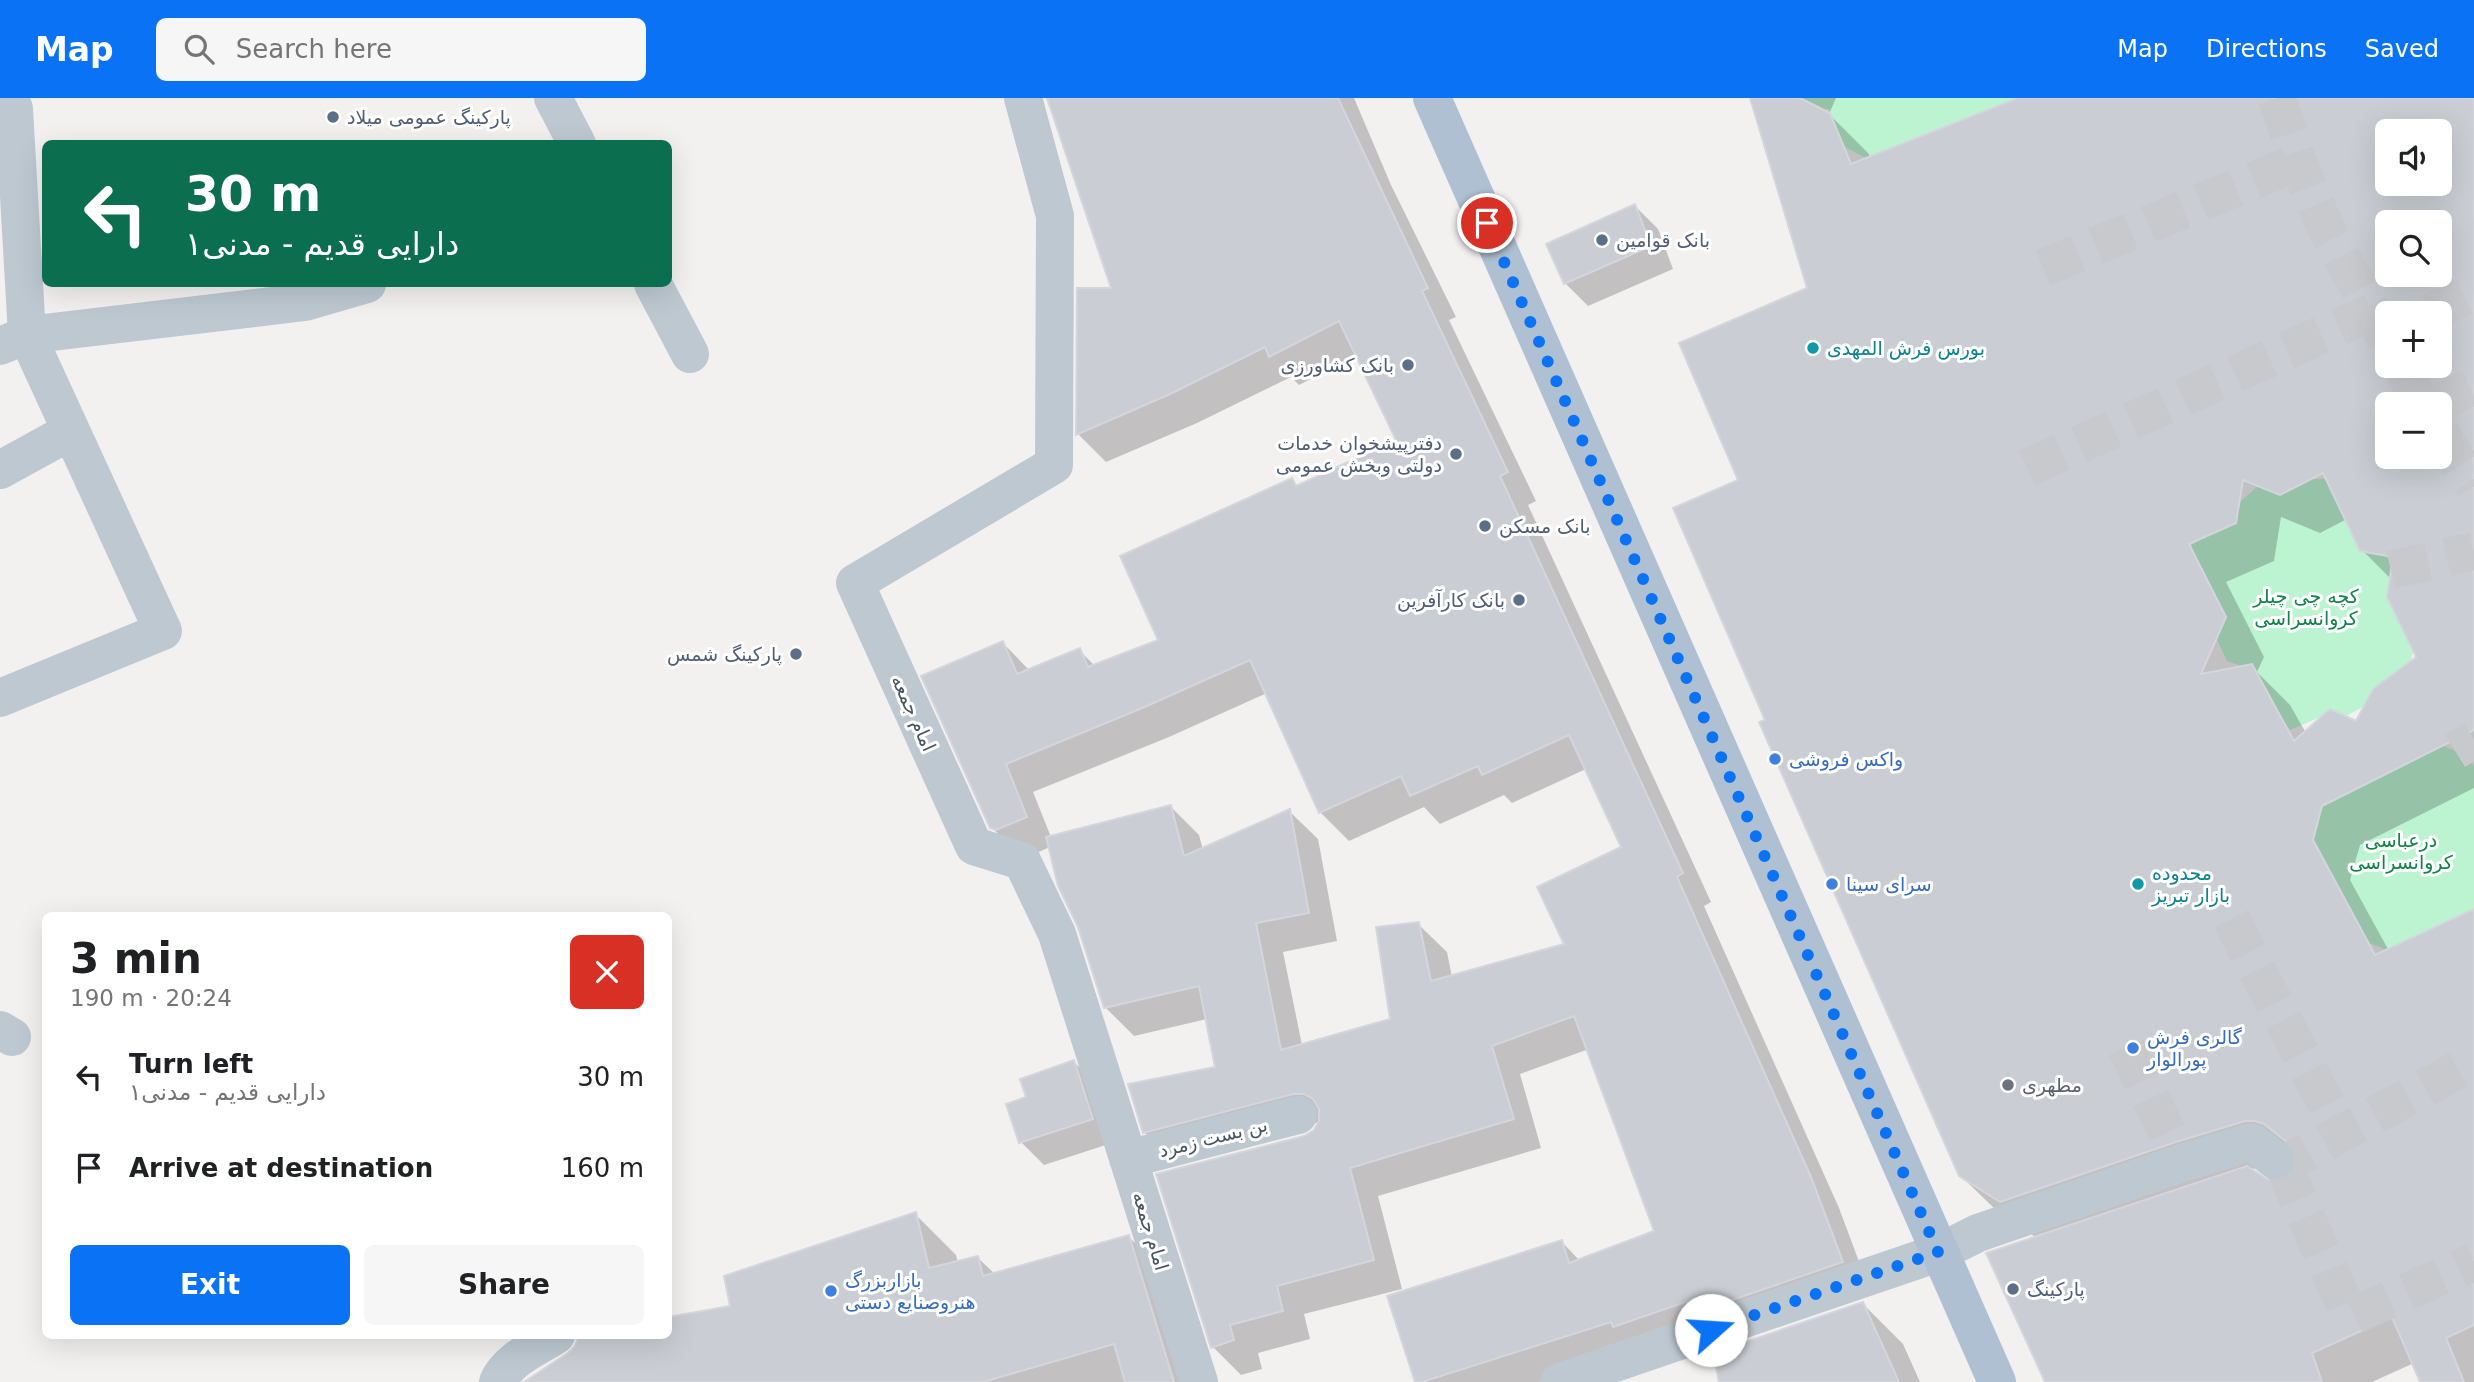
<!DOCTYPE html>
<html lang="en">
<head>
<meta charset="utf-8">
<style>
	:root { --surface:#fff; --page:#f6f6f6; --text:#202124; --muted:#757577; --accent:#0a72f4 }
	body { margin:0; font-family:"DejaVu Sans","Noto Sans Arabic",sans-serif; background:var(--page); color:var(--text); height:100vh; display:flex; flex-direction:column; font-size:26px; white-space:nowrap }
	* { box-sizing:border-box; margin:0 }
	p { font-size:23px; color:var(--muted) }
	.icon { flex:none; width:38px; height:38px; fill:none; stroke:currentColor; stroke-width:2; stroke-linecap:round; stroke-linejoin:round }
	.map { position:relative; flex:1; overflow:hidden }
	.sheet { position:absolute; left:42px; top:814px; width:630px; height:427px; display:flex; flex-direction:column; background:var(--surface); border-radius:10px; box-shadow:0 7px 28px #0002 }
	.sheet>* { flex:none }
	.hud { position:absolute; left:42px; top:42px; width:630px; height:147px; border-radius:10px; box-shadow:0 7px 28px #0002; background:#0b6e4f; color:#fff; overflow:hidden }
	.fabs { position:absolute; left:2375px; top:21px; display:grid; gap:14px }
	.fabs a { display:grid; place-items:center; width:77px; height:77px; border-radius:10px; background:var(--surface); box-shadow:0 7px 28px #0002; font-size:35px }
	.pin { position:absolute; display:grid; place-items:center; width:60px; height:60px; color:#fff; margin:-30px; border:4px solid #fff; border-radius:50%; box-shadow:0 2px 7px #0007 }
	.me { position:absolute; width:77px; margin:-38px; rotate:71deg; stroke-linejoin:round; filter:drop-shadow(0 0 5px #0008) }
	.turn { display:flex; align-items:center; gap:24px; height:147px; padding:0 28px; font-size:32px }
	.turn .icon { width:91px; height:91px; stroke-width:2.5 }
	.turn b { display:block; font-size:49px; line-height:60px }
	.round { display:grid; place-items:center; flex:none; width:74px; height:74px; border-radius:10px; background:var(--page) }
	.head { display:flex; align-items:center; justify-content:space-between; height:119px; padding:0 28px }
	h1 { font-size:42px; font-weight:800; line-height:52px }
	.primary-button { display:flex; gap:14px; margin-top:auto; padding:14px 28px }
	.primary-button a { flex:1; height:80px; border-radius:10px; background:var(--accent); color:#fff; font-size:28px; font-weight:800; line-height:80px; text-align:center }
	.primary-button a+a { background:var(--page); color:var(--text) }
	ul { padding:0; list-style:none }
	li { display:flex; align-items:center; gap:21px; height:91px; padding:0 28px }
	li div { flex:1 }
	li b { display:block; font-size:26px }
	li em { font-style:normal }
	header { display:flex; align-items:center; gap:42px; box-sizing:border-box; height:98px; padding:0 35px; background:var(--accent); color:#fff }
	header strong { font-size:33px }
	nav { display:flex; gap:38px; margin-inline-start:auto; font-size:24px }
	.search { width:490px; height:63px; background:var(--page); display:flex; align-items:center; gap:18px; box-sizing:border-box; padding:0 24px; border-radius:10px; color:var(--muted); font-size:26px }
	.map>svg:first-child { display:block }
	.green { fill:#bcf3d1 }
	.shadow { fill:#0003; fill-rule:evenodd }
	.building { fill:#cacdd3; stroke:#d4d6dc; stroke-width:2; fill-rule:evenodd }
	.lines { fill:none; stroke-linecap:round; stroke-linejoin:round }
	.minor-tunnel { stroke:#c8c9cc; stroke-width:38; stroke-dasharray:38 19; stroke-linecap:butt }
	.minor { stroke:#bdc8d1; stroke-width:38 }
	.major { stroke:#aec0d1; stroke-width:38 }
	.route { stroke:#0a72f4; stroke-width:12; stroke-dasharray:0 21.6 }
	.service-dot { fill:#5c6f8a; stroke:#fff; stroke-width:2.5 }
	.culture-dot { fill:#0f9aa8; stroke:#fff; stroke-width:2.5 }
	.shop-dot { fill:#3f7fe0; stroke:#fff; stroke-width:2.5 }
	.worship-dot { fill:#6b7280; stroke:#fff; stroke-width:2.5 }
	.labels { text-anchor:middle; stroke-width:6; stroke-linejoin:round; paint-order:stroke }
	.service-label { font-size:19px; fill:#4e5e75; stroke:#fff; text-anchor:start }
	.culture-label { font-size:19px; fill:#0d838f; stroke:#fff; text-anchor:start }
	.park-label { font-size:19px; fill:#0f8348; stroke:#fff }
	.street-label { font-size:19px; fill:#475460; stroke:#fff }
	.shop-label { font-size:19px; fill:#366cbe; stroke:#fff; text-anchor:start }
	.worship-label { font-size:19px; fill:#5b616d; stroke:#fff; text-anchor:start }
</style>
</head>
<body>
<header>
<strong>Map</strong>
<div class="search"><svg class="icon" aria-label="search" viewBox="0 0 24 24"><circle cx="10" cy="10" r="6"/><path d="M15 15l6 6"/></svg>Search here</div>
<nav><a>Map</a><a>Directions</a><a>Saved</a></nav>
</header>
<div class="map">
<svg width="2474" height="1284" viewBox="0 0 2474 1284">
	<rect width="100%" height="100%" fill="#f3f0f0"/>
	<!-- green -->
	<path class="green" d="M1800,0H2018L1866,60L1843,48L1829,11H1822Z
		M2312,381H2326L2360,452L2387,458L2391,472L2387,499L2413,554L2408,573L2363,609L2346,618L2330,611L2320,619L2290,632L2242,568L2227,563L2217,541L2226,519L2190,449L2258,388L2280,397Z
		M2443,648L2469,658L2474,669V811L2387,852L2369,845L2309,735L2322,708Z"/>
	<!-- shadow -->
	<path class="shadow" d="M1048,0H1354L1391,87L1456,219L1449,222L1536,403L1528,407L1711,804L1704,808L1839,1110L1870,1193L1638,1252L1539,1284H1417L1562,1144L1580,1163L1657,1134L1589,951L1520,976L1541,1050L1378,1098L1402,1191L1304,1216L1310,1241L1258,1255L1262,1271L1241,1277L1213,1249L1305,1040L1315,1033L1320,1024L1173,1062L1144,1034L1218,970L1207,921L1134,938L1105,909L1079,829L1050,749L1025,760L1021,758L991,729L1003,545L1030,573L1079,552L1095,568L1160,542L1292,382L1298,389L1398,342L1357,257L1299,287L1291,279L1197,325L1106,364L1078,336L1114,192ZM1267,595L1320,714L1349,743L1424,709L1440,726L1504,697L1512,705L1586,671L1624,750L1566,847L1452,879L1447,854L1418,826L1392,922L1302,947L1283,854L1337,843L1318,741L1289,713L1203,752L1199,737L1171,709L1051,739L1033,694L1169,639Z
		M1752,0H1836L1829,16L1869,56L1870,60L2023,0H2474V690L2360,747L2350,782L2389,853L2474,813V1284H2422L2414,1265L2372,1284H2047L2037,1140L2000,1116L1960,1077L1767,623L1741,382L1809,191ZM2387,33H2440V86H2387ZM2387,124H2440V177H2387ZM2387,215H2440V268H2387ZM2387,306H2440V359H2387ZM2281,419L2320,435L2347,421L2362,452L2391,481L2418,560L2357,625L2306,635L2290,607L2257,574L2264,559L2226,484L2274,463ZM2285,1061L2298,1062L2294,1076L2284,1084L2271,1085L2249,1072Z
		M1635,108L1658,131L1673,171L1588,208L1565,185Z
		M1074,964L1097,987L1115,1044L1044,1067L1021,1044L1028,1000Z
		M915,1116L956,1157L958,1165L978,1160L995,1176L1129,1139L1170,1180L1203,1284H531L668,1237L732,1210Z
		M1863,1206L1903,1246L1920,1284H1721Z"/>
	<!-- building -->
	<path class="building" d="M1047,0H1338L1428,190L1422,193L1508,374L1500,378L1683,775L1677,779L1811,1079L1843,1164L1703,1212L1700,1199L1613,1229L1611,1224L1422,1284H1415L1387,1198L1562,1142L1569,1165L1654,1133L1574,918L1492,948L1514,1021L1350,1070L1374,1162L1277,1188L1283,1213L1230,1227L1234,1242L1211,1250L1156,1076L1304,1038L1314,1032L1319,1023V1011L1313,1001L1304,996H1293L1143,1035L1128,986L1215,969L1199,888L1104,910L1078,829L1058,788L1046,739L1171,707L1184,758L1290,711L1309,815L1256,825L1281,952L1390,921L1376,829L1419,824L1431,883L1564,846L1537,789L1621,749L1569,637L1482,677L1478,668L1410,698L1401,678L1319,715L1250,562L1140,611L1006,666L1027,719L996,732L990,730L921,578L1003,543L1017,576L1080,550L1088,569L1158,542L1120,458L1292,380L1296,388L1396,342L1339,223L1269,259L1265,249L1168,297L1076,337L1077,190H1111Z
		M1750,0H1800L1830,15L1851,66L2018,0H2474V632L2322,708L2313,742L2375,857L2474,811V1227L2446,1240L2464,1284H2420L2392,1219L2312,1255L2322,1284H2045L1986,1155L2247,1068L2272,1084L2283,1082L2293,1075L2297,1064L2295,1054L2288,1045L2264,1026L2255,1023H2245L2176,1044L2000,1104L1959,1078L1759,624L1765,622L1673,410L1738,382L1679,245L1807,190ZM2387,33H2440V86H2387ZM2387,124H2440V177H2387ZM2387,215H2440V268H2387ZM2387,306H2440V359H2387ZM2323,375L2360,453L2393,459L2387,499L2416,559L2373,591L2356,623L2330,611L2294,643L2252,566L2201,576L2226,519L2189,446L2236,425L2243,382L2280,397Z
		M1635,106L1651,148L1564,186L1546,146Z
		M1074,962L1093,1021L1019,1045L1006,1006L1026,999L1020,981Z
		M916,1114L929,1170L978,1158L983,1178L1129,1137L1174,1284H1125L1114,1246L983,1284H524L568,1255L575,1248L579,1237H668V1219L730,1208L724,1178Z
		M1863,1204L1899,1284H1719L1713,1255Z"/>
	<g class="lines">
		<!-- minor-tunnel -->
		<path class="minor-tunnel" d="M2277,0L2298,64L2322,122L2387,242
			M2043,170L2298,64
			M2430,215L2474,194
			M2401,268L2422,306
			M2436,306L2474,288
			M2440,335L2474,389
			M2027,370L2372,214
			M2391,472L2474,453
			M2455,653L2474,641
			M2231,821L2341,1035
			M2126,949L2182,1065
			M2275,1062L2283,1067L2474,963
			M2283,1067L2350,1219L2474,1164"/>
		<!-- minor -->
		<path class="minor" d="M553,0L577,46
			M1023,0L1055,118L1054,367L855,485L974,748L1022,763L1057,836L1199,1284
			M653,186L690,256
			M0,248L27,237L305,204L367,186
			M0,372L71,333
			M0,600L163,533L27,237L14,11L10,0
			M0,932L12,939
			M1128,1061L1298,1017
			M498,1284C508,1261 536,1250 556,1237
			M1559,1284L1938,1155L1978,1135L2182,1065L2251,1044L2275,1062"/>
		<!-- major -->
		<path class="major" d="M1432,0L1997,1284"/>
	</g>
	<g class="lines">
		<!-- route -->
		<path class="route" d="M1487,125L1938,1154L1711,1232"/>
	</g>
	<!-- markers -->
	<g class="service-dot">
		<circle cx="333" cy="19" r="7"/>
		<circle cx="1602" cy="142" r="7"/>
		<circle cx="1408" cy="267" r="7"/>
		<circle cx="1456" cy="356" r="7"/>
		<circle cx="1485" cy="428" r="7"/>
		<circle cx="1519" cy="502" r="7"/>
		<circle cx="796" cy="556" r="7"/>
		<circle cx="2013" cy="1191" r="7"/>
	</g>
	<g class="culture-dot">
		<circle cx="1813" cy="250" r="7"/>
		<circle cx="2138" cy="786" r="7"/>
	</g>
	<g class="shop-dot">
		<circle cx="1775" cy="661" r="7"/>
		<circle cx="1832" cy="786" r="7"/>
		<circle cx="2133" cy="950" r="7"/>
		<circle cx="831" cy="1193" r="7"/>
	</g>
	<circle class="worship-dot" cx="2008" cy="987" r="7"/>
	<g class="labels">
		<!-- service labels -->
		<g class="service-label">
			<text x="347" y="26">پارکینگ عمومی میلاد</text>
			<text x="1616" y="149">بانک قوامین</text>
			<text x="1394" y="274" text-anchor="end">بانک کشاورزی</text>
			<text x="1442" y="352" text-anchor="end">دفترپیشخوان خدمات<tspan x="1442" dy="22">دولتی وبخش عمومی</tspan></text>
			<text x="1499" y="435">بانک مسکن</text>
			<text x="1505" y="509" text-anchor="end">بانک کارآفرین</text>
			<text x="782" y="563" text-anchor="end">پارکینگ شمس</text>
			<text x="2027" y="1198">پارکینگ</text>
		</g>
		<!-- culture labels -->
		<g class="culture-label">
			<text x="1827" y="257">بورس فرش المهدی</text>
			<text x="2152" y="782">محدوده<tspan x="2152" dy="22">بازار تبریز</tspan></text>
		</g>
		<!-- park labels -->
		<g class="park-label">
			<text x="2306" y="505">کچه چی چیلر<tspan x="2306" dy="22">کروانسراسی</tspan></text>
			<text x="2401" y="749">درعباسی<tspan x="2401" dy="22">کروانسراسی</tspan></text>
		</g>
		<!-- street labels -->
		<g class="street-label">
			<text transform="translate(914 615) rotate(66)" y="7">امام جمعه</text>
			<text transform="translate(1213 1039) rotate(-14)" y="7">بن بست زمرد</text>
			<text transform="translate(1151 1133) rotate(73)" y="7">امام جمعه</text>
		</g>
		<!-- shop labels -->
		<g class="shop-label">
			<text x="1789" y="668">واکس فروشی</text>
			<text x="1846" y="793">سرای سینا</text>
			<text x="2147" y="946">گالری فرش<tspan x="2147" dy="22">پورالوار</tspan></text>
			<text x="845" y="1189">بازاربزرگ<tspan x="845" dy="22">هنروصنایع دستی</tspan></text>
		</g>
		<!-- worship labels -->
		<g class="worship-label">
			<text x="2022" y="994">مطهری</text>
		</g>
	</g>
</svg>
<div class="fabs">
<a><svg class="icon" aria-label="sound" viewBox="0 0 24 24"><path d="M4 9h4l5-4v14l-5-4H4zM17 9q2 3 0 6"/></svg></a>
<a><svg class="icon" aria-label="search" viewBox="0 0 24 24"><circle cx="10" cy="10" r="6"/><path d="M15 15l6 6"/></svg></a>
<a>+</a>
<a>−</a>
</div>
<div class="pin" style="left:1487px;top:125px;background:#d93025"><svg class="icon" aria-label="arrive" viewBox="0 0 24 24"><path d="M6 21V4h12l-3 4 3 4H6"/></svg></div>
<svg class="me" style="left:1711px;top:1232px" viewBox="-20 -20 40 40"><circle r="19" fill="#fff"/><path d="M0-13L10 11 0 6-10 11z" fill="#0a72f4"/></svg>
<div class="hud">
<div class="turn"><svg class="icon" aria-label="left" viewBox="0 0 24 24"><path d="M17 20v-9H6M10 6l-5 5 5 5"/></svg><div><b>30 m</b>دارایی قدیم - مدنی۱</div></div>
</div>
<section class="sheet">
<div class="head"><div><h1>3 min</h1><p>190 m · 20:24</p></div><a class="round" style="background:#d93025;color:#fff"><svg class="icon" aria-label="close" viewBox="0 0 24 24"><path d="M6 6l12 12M18 6L6 18"/></svg></a></div>
<ul>
<li><svg class="icon" aria-label="left" viewBox="0 0 24 24"><path d="M17 20v-9H6M10 6l-5 5 5 5"/></svg><div><b>Turn left</b><p>دارایی قدیم - مدنی۱</p></div><em>30 m</em></li>
<li><svg class="icon" aria-label="arrive" viewBox="0 0 24 24"><path d="M6 21V4h12l-3 4 3 4H6"/></svg><div><b>Arrive at destination</b></div><em>160 m</em></li>
</ul>
<div class="primary-button"><a>Exit</a><a>Share</a></div>
</section>
</div>
</body>
</html>
